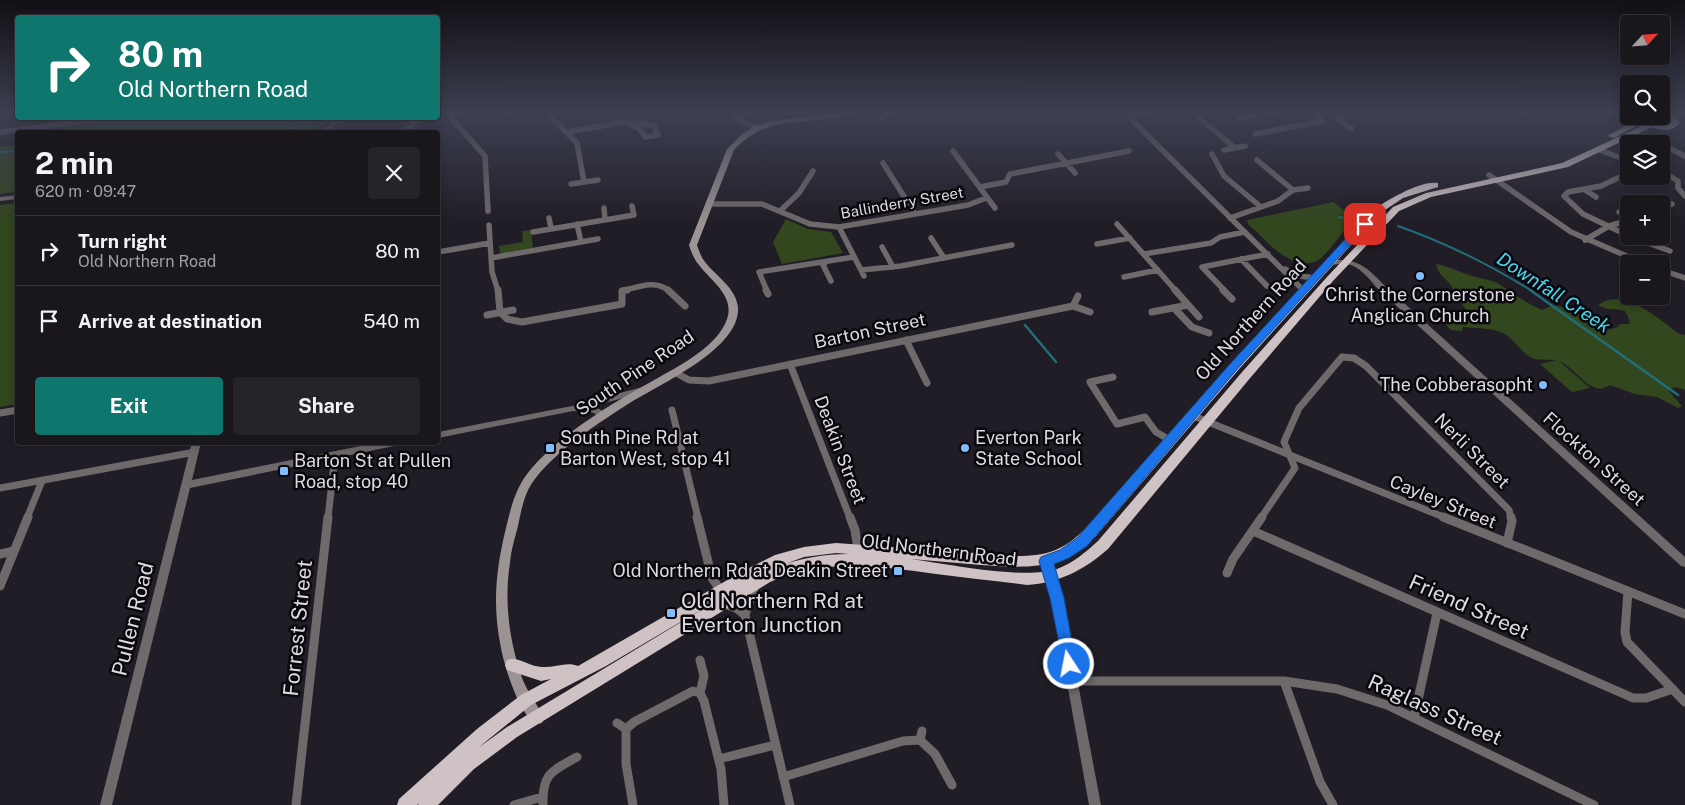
<!DOCTYPE html>
<html lang="en">
<head>
<meta charset="utf-8">
<style>
	:root { --surface:#19161c; --page:#262329; --text:#f1f3f6; --muted:#9f9fa3; --line:#37353b; --accent:#0f766e }
	body { margin:0; font-family:"Public Sans",sans-serif; background:var(--page); color:var(--text); height:100vh; display:flex; flex-direction:column; font-size:19px; white-space:nowrap }
	* { box-sizing:border-box; margin:0 }
	p { font-size:16px; color:var(--muted) }
	.icon { flex:none; width:28px; height:28px; fill:none; stroke:currentColor; stroke-width:2; stroke-linecap:round; stroke-linejoin:round }
	.map { position:relative; flex:1; overflow:hidden }
	.drawer { position:absolute; left:15px; top:130px; width:425px; height:315px; display:flex; flex-direction:column; background:var(--surface); border-radius:5px; box-shadow:0 2px 12px #0003,0 0 0 1px var(--line) }
	.drawer>* { flex:none }
	.hud { position:absolute; left:15px; top:15px; width:425px; height:105px; border-radius:5px; box-shadow:0 2px 12px #0003,0 0 0 1px var(--line); background:#0f766e; color:#fff; overflow:hidden }
	.needle { width:32px; rotate:64deg }
	.controls { position:absolute; left:1620px; top:15px; display:grid; gap:10px }
	.controls a { display:grid; place-items:center; width:50px; height:50px; border-radius:5px; background:var(--surface); box-shadow:0 2px 12px #0003,0 0 0 1px var(--line); font-size:25px }
	.pin { position:absolute; display:grid; place-items:center; width:42px; height:42px; color:#fff; margin:-21px; border-radius:10px; box-shadow:0 2px 8px #0006 }
	.me { position:absolute; width:55px; margin:-28px; rotate:349deg; stroke-linejoin:round; filter:drop-shadow(0 0 4px #0008) }
	.turn { display:flex; align-items:center; gap:18px; height:105px; padding:0 20px; font-size:22px }
	.turn .icon { width:65px; height:65px; stroke-width:2.5 }
	.turn b { display:block; font-size:35px; line-height:42px }
	.round { display:grid; place-items:center; flex:none; width:52px; height:52px; border-radius:5px; background:var(--page) }
	.overview { display:flex; align-items:center; justify-content:space-between; height:85px; padding:0 20px }
	h1 { font-size:30px; font-weight:700; line-height:38px }
	.button { display:flex; gap:10px; margin-top:auto; padding:10px 20px }
	.button a { flex:1; height:58px; border-radius:5px; background:var(--accent); color:#fff; font-size:20px; font-weight:700; line-height:58px; text-align:center }
	.button a+a { background:var(--page); color:var(--text) }
	ul { padding:0; list-style:none }
	li { display:flex; align-items:center; gap:15px; height:70px; padding:0 20px; border-top:1px solid var(--line) }
	li div { flex:1 }
	li b { display:block; font-size:19px }
	li em { font-style:normal }
	.map>svg:first-child { display:block }
	.green { fill:#33471e }
	.lines { fill:none; stroke-linecap:round; stroke-linejoin:round }
	.stream-far1 { stroke:#216e7b; stroke-width:2 }
	.stream { stroke:#216e7b; stroke-width:2.5 }
	.minor-far2 { stroke:#6e696a; stroke-width:5.5 }
	.minor-far1 { stroke:#6e696a; stroke-width:7 }
	.minor { stroke:#6e696a; stroke-width:9 }
	.tertiary { fill:#6e696a; fill-rule:evenodd }
	.secondary { fill:#9c9394; fill-rule:evenodd }
	.trunk { fill:#cfc2c4; fill-rule:evenodd }
	.route { fill:#1a73e8; stroke:#114b97 }
	.poi-dot { fill:#80bdfa; stroke:#0a080c; stroke-width:2 }
	.labels { text-anchor:middle; stroke-width:5; stroke-linejoin:round; paint-order:stroke }
	.far-street-label { font-size:15px; fill:#dddbe1; stroke:#0a080c }
	.poi-label { font-size:18px; fill:#dddbe1; stroke:#0a080c; text-anchor:start }
	.street-label { font-size:18px; fill:#dddbe1; stroke:#0a080c }
	.water-label { font-size:19px; font-style:italic; fill:#46d8ef; stroke:#0a080c }
	.near-poi-label { font-size:21px; fill:#dddbe1; stroke:#0a080c; text-anchor:start }
	.near-street-label { font-size:21px; fill:#dddbe1; stroke:#0a080c }
</style>
</head>
<body>
<div class="map">
<svg width="1685" height="805" viewBox="0 0 1685 805">
	<rect width="100%" height="100%" fill="#211d26"/>
	<!-- green -->
	<path class="green" d="M132,118H332L312,132H59L62,127Z
		M17,145V192L0,194V147Z
		M1333,202L1355,218C1346,227 1329,252 1320,259C1294,276 1265,239 1248,224L1247,220Z
		M17,203V404L0,407V205Z
		M786,219L808,229L831,232L843,253L782,264L773,242Z
		M531,230L533,248L500,254L499,246L523,242L522,231Z
		M1436,264C1452,267 1461,273 1476,277C1486,280 1494,280 1502,286C1515,295 1527,303 1542,310L1551,306H1559L1579,314L1601,327L1608,330L1618,327L1620,324H1629L1630,321L1625,311C1615,308 1607,311 1598,305C1620,289 1647,310 1665,323C1672,328 1676,334 1685,335V390L1676,387L1668,390L1682,406L1678,408L1657,397L1635,394L1610,385C1593,397 1579,374 1566,365C1555,356 1541,363 1530,357C1517,349 1513,335 1498,331C1487,328 1474,328 1463,327L1462,331L1451,330L1446,325C1454,317 1460,318 1471,319L1472,316C1469,313 1456,297 1455,294C1453,291 1453,287 1450,284C1444,277 1438,274 1436,264Z
		M1558,360L1590,388L1572,392L1540,364Z"/>
	<g class="lines">
		<!-- stream-far1 -->
		<path class="stream-far1" d="M287,132L301,118
			M0,152L18,151
			M1339,217L1358,220
			M1398,226C1446,243 1489,264 1532,291"/>
		<!-- stream -->
		<path class="stream" d="M1530,290L1678,395
			M1025,325L1056,362"/>
		<!-- minor-far2 -->
		<path class="minor-far2" d="M446,112L485,156L488,211
			M546,112L577,143L584,182
			M1124,112L1303,290
			M1193,112L1235,148
			M1329,112L1352,129
			M1620,112L1629,116
			M733,114L743,122L758,127
			M1127,115L1145,112
			M1630,116L1653,125
			M1238,118L1276,112
			M881,119L889,112
			M631,121L654,126L658,135L645,137L640,129L625,122Z
			M0,132L108,118
			M405,132L419,118
			M567,132L625,122
			M1255,134L1323,121L1313,112
			M1669,148L1685,156
			M1224,150L1245,146
			M1600,150L1629,161
			M953,151L995,208
			M1058,154L1075,173
			M1212,154L1224,176L1261,207
			M1257,160L1293,190
			M883,163L915,214
			M1661,171L1678,181V188L1685,196
			M1489,175L1571,232L1645,264
			M1622,176L1601,186L1568,192L1564,196L1583,214L1629,236
			M571,184L598,180
			M980,187L1006,182L1010,174L1129,151
			M1585,190L1596,197
			M709,204H762L810,224L839,227L968,205L986,198
			M604,208L605,220
			M1661,209L1672,204
			M780,211L799,193L813,171
			M1619,212L1629,216
			M549,218L551,228
			M1230,218L1278,201L1293,190L1308,188
			M577,224L581,242L598,239
			M1117,224L1176,291
			M489,225L492,272L498,291
			M839,227L864,276
			M533,232L634,215L632,206
			M1629,236L1670,251
			M931,238L944,258
			M1585,240L1609,226L1629,220
			M1097,244L1130,238
			M882,247L893,267
			M438,252L490,243
			M1144,254L1211,243L1220,237L1245,232
			M491,258L581,242
			M1241,259L1267,286
			M825,263L823,265L831,281
			M1285,269L1299,276L1315,278
			M861,270L901,266L1012,245
			M1661,270L1685,278
			M1124,277L1158,270
			M622,291C638,287 656,279 669,291
			M767,291L759,272L854,257
			M1225,291L1202,267L1268,254"/>
		<!-- minor-far1 -->
		<path class="minor-far1" d="M498,290L500,312L507,319L522,322L622,304V291L627,290
			M668,290L685,306
			M766,290L768,294
			M1175,290L1199,317
			M1223,290L1232,299
			M1078,296L1073,306L1090,312
			M1174,308L1192,327L1209,333
			M1152,312L1188,305
			M487,315L513,310
			M906,340L927,383
			M790,364L850,518
			M676,373L689,380L709,381L1073,306
			M1113,377L1090,382L1117,424L1145,417L1156,432L1170,440
			M672,410L698,518
			M0,413L18,410
			M1191,415L1446,518
			M0,488L195,452
			M27,518L42,481
			M328,518L335,455
			M1261,518L1295,468L1284,442L1299,408L1342,357L1354,358L1366,366L1509,510L1511,518"/>
		<!-- minor -->
		<path class="minor" d="M697,517L712,578L721,591
			M850,517L855,530L858,549
			M1443,517L1685,614
			M1253,531L1633,698H1646L1673,689
			M1507,543L1512,521L1511,517
			M0,554L14,551
			M1227,573L1233,559L1262,517
			M755,585L745,615L790,805
			M0,586L28,517
			M1628,591L1625,632L1627,642L1685,702
			M724,604L736,608L745,615
			M700,660L704,676L700,693
			M1072,681H1284L1337,689L1387,705L1594,805
			M1284,681L1320,782L1333,805
			M1414,718L1437,613
			M617,723L626,729
			M920,740L935,754L952,785
			M719,759L775,745
			M783,777L903,741L920,740L922,731
			M296,805L328,517
			M514,805L542,797
			M543,805C542,773 552,771 577,757
			M633,805L626,764V729L634,722L693,691L700,693L704,701L721,769L724,805"/>
		<!-- tertiary -->
		<path class="tertiary" d="M337,118H343L327,132H321Z
			M18,195V199L0,201V197Z
			M1338,260C1361,260 1369,270 1384,285L1685,557V567L1681,566L1378,289C1370,280 1360,266 1347,264C1340,263 1330,267 1324,263L1328,261Z
			M643,387L646,388L647,390L646,392L593,406L607,413L608,415L604,418L591,412L573,411L438,438V432L577,405L581,403Z
			M192,442H201L192,480L380,442H403L399,445L190,488L112,805H100Z
			M1046,557L1050,558L1051,561L1062,599L1101,805H1089L1052,599L1041,561L1042,558Z"/>
		<!-- secondary -->
		<path class="secondary" d="M845,112H856C849,117 836,118 827,119C788,124 764,119 734,150L697,245C699,251 701,257 705,262C716,276 736,288 738,307C741,350 655,386 625,406C594,426 554,452 532,483C524,495 521,511 518,526C515,538 511,550 510,563C504,600 509,639 521,675C526,691 537,703 544,718L542,723L537,724C520,718 504,665 501,648C492,605 496,569 506,528C511,507 516,486 531,469C562,433 614,402 656,379C679,366 718,346 727,319C735,296 711,281 699,265C694,259 691,252 689,245L727,149L741,135L754,126L772,121Z"/>
		<!-- trunk -->
		<path class="trunk" d="M1672,112H1682L1675,116L1680,123C1672,132 1662,131 1652,127L1568,167L1431,197L1399,211L1333,281L1251,377L1108,549C1084,570 1059,583 1027,585C996,581 966,578 936,574C878,566 825,558 770,582L517,737L474,769L438,805H418L419,803L417,805H397L399,799L477,729L521,695L551,679L541,681L507,670L505,665L507,660C518,656 530,667 542,667C554,668 567,661 578,666L743,571L775,555L804,547L836,543L1017,556C1048,556 1064,550 1086,528L1232,362L1373,210C1388,200 1420,180 1438,183V187L1403,198L1379,214L1240,368L1096,536C1060,571 1027,568 981,565C958,563 934,561 911,559C948,564 1024,580 1057,569C1073,563 1086,552 1098,541L1243,371L1327,277L1393,207L1426,193L1562,163ZM1669,119L1672,123L1665,126L1658,124ZM836,553L849,554C824,554 800,558 777,567L804,557ZM716,601L507,727L478,748L531,705L606,666Z
			M1644,116H1655L1614,138L1607,136Z"/>
	</g>
	<!-- sky -->
	<linearGradient id="sky" x2="0" y2="1"><stop stop-color="#121015"/><stop offset="0.5" stop-color="#3d4052"/><stop offset="1" stop-color="#3d4052" stop-opacity="0"/></linearGradient>
	<rect width="1685" height="225" fill="url(#sky)"/>
	<!-- route -->
	<path class="route" d="M1361,222L1369,224L1239,367L1087,546L1069,558L1054,564L1064,598L1076,664L1074,668L1069,670L1064,668L1050,598L1039,561L1041,557L1060,550L1077,538L1232,362Z"/>
	<!-- markers -->
	<g class="poi-dot">
		<circle cx="1420" cy="276" r="5"/>
		<circle cx="1543" cy="385" r="5"/>
		<rect x="545" y="443" width="10" height="10" rx="2.5"/>
		<circle cx="965" cy="448" r="5"/>
		<rect x="279" y="466" width="10" height="10" rx="2.5"/>
		<rect x="893" y="566" width="10" height="10" rx="2.5"/>
		<rect x="666" y="608" width="10" height="10" rx="2.5"/>
	</g>
	<g class="labels">
		<!-- far-street labels -->
		<g class="far-street-label">
			<text transform="translate(902 203) rotate(-10)" y="5">Ballinderry Street</text>
		</g>
		<!-- poi labels -->
		<g class="poi-label">
			<text x="1420" y="301" text-anchor="middle">Christ the Cornerstone<tspan x="1420" dy="21">Anglican Church</tspan></text>
			<text x="1533" y="391" text-anchor="end">The Cobberasopht</text>
			<text x="560" y="444">South Pine Rd at<tspan x="560" dy="21">Barton West, stop 41</tspan></text>
			<text x="975" y="444">Everton Park<tspan x="975" dy="21">State School</tspan></text>
			<text x="294" y="467">Barton St at Pullen<tspan x="294" dy="21">Road, stop 40</tspan></text>
			<text x="888" y="577" text-anchor="end">Old Northern Rd at Deakin Street</text>
		</g>
		<!-- street labels -->
		<g class="street-label">
			<text transform="translate(1251 320) rotate(-48)" y="6">Old Northern Road</text>
			<text transform="translate(870 331) rotate(-12)" y="6">Barton Street</text>
			<text transform="translate(635 373) rotate(-34)" y="6">South Pine Road</text>
			<text transform="translate(840 450) rotate(69)" y="6">Deakin Street</text>
			<text transform="translate(1472 451) rotate(45)" y="6">Nerli Street</text>
			<text transform="translate(1594 459) rotate(42)" y="6">Flockton Street</text>
			<text transform="translate(1443 502) rotate(22)" y="6">Cayley Street</text>
			<text transform="translate(939 550) rotate(7)" y="6">Old Northern Road</text>
		</g>
		<!-- water labels -->
		<g class="water-label">
			<text transform="translate(1554 292) rotate(33)" y="7">Downfall Creek</text>
		</g>
		<!-- near-poi labels -->
		<g class="near-poi-label">
			<text x="681" y="608">Old Northern Rd at<tspan x="681" dy="24">Everton Junction</tspan></text>
		</g>
		<!-- near-street labels -->
		<g class="near-street-label">
			<text transform="translate(1469 607) rotate(24)" y="7">Friend Street</text>
			<text transform="translate(133 619) rotate(-76)" y="7">Pullen Road</text>
			<text transform="translate(298 628) rotate(-84)" y="7">Forrest Street</text>
			<text transform="translate(1435 710) rotate(24)" y="7">Raglass Street</text>
		</g>
	</g>
</svg>
<div class="controls">
<a><svg class="needle" viewBox="-14 -14 28 28"><path d="M0-13l5 13h-10z" fill="#e53935"/><path d="M0 13l5-13h-10z" fill="#9f9fa3"/></svg></a>
<a><svg class="icon" aria-label="search" viewBox="0 0 24 24"><circle cx="10" cy="10" r="6"/><path d="M15 15l6 6"/></svg></a>
<a><svg class="icon" aria-label="layers" viewBox="0 0 24 24"><path d="M12 4l9 5-9 5-9-5zM3 14l9 5 9-5"/></svg></a>
<a>+</a>
<a>−</a>
</div>
<div class="pin" style="left:1365px;top:224px;background:#d93025"><svg class="icon" aria-label="arrive" viewBox="0 0 24 24"><path d="M6 21V4h12l-3 4 3 4H6"/></svg></div>
<svg class="me" style="left:1069px;top:664px" viewBox="-20 -20 40 40"><circle r="17" fill="#1a73e8" stroke="#fff" stroke-width="3"/><path d="M0-11L8 9 0 5-8 9z" fill="#fff"/></svg>
<div class="hud">
<div class="turn"><svg class="icon" aria-label="right" viewBox="0 0 24 24"><path d="M7 20v-9h11M14 6l5 5-5 5"/></svg><div><b>80 m</b>Old Northern Road</div></div>
</div>
<section class="drawer">
<div class="overview"><div><h1>2 min</h1><p>620 m · 09:47</p></div><a class="round"><svg class="icon" aria-label="close" viewBox="0 0 24 24"><path d="M6 6l12 12M18 6L6 18"/></svg></a></div>
<ul>
<li><svg class="icon" aria-label="right" viewBox="0 0 24 24"><path d="M7 20v-9h11M14 6l5 5-5 5"/></svg><div><b>Turn right</b><p>Old Northern Road</p></div><em>80 m</em></li>
<li><svg class="icon" aria-label="arrive" viewBox="0 0 24 24"><path d="M6 21V4h12l-3 4 3 4H6"/></svg><div><b>Arrive at destination</b></div><em>540 m</em></li>
</ul>
<div class="button"><a>Exit</a><a>Share</a></div>
</section>
</div>
</body>
</html>
